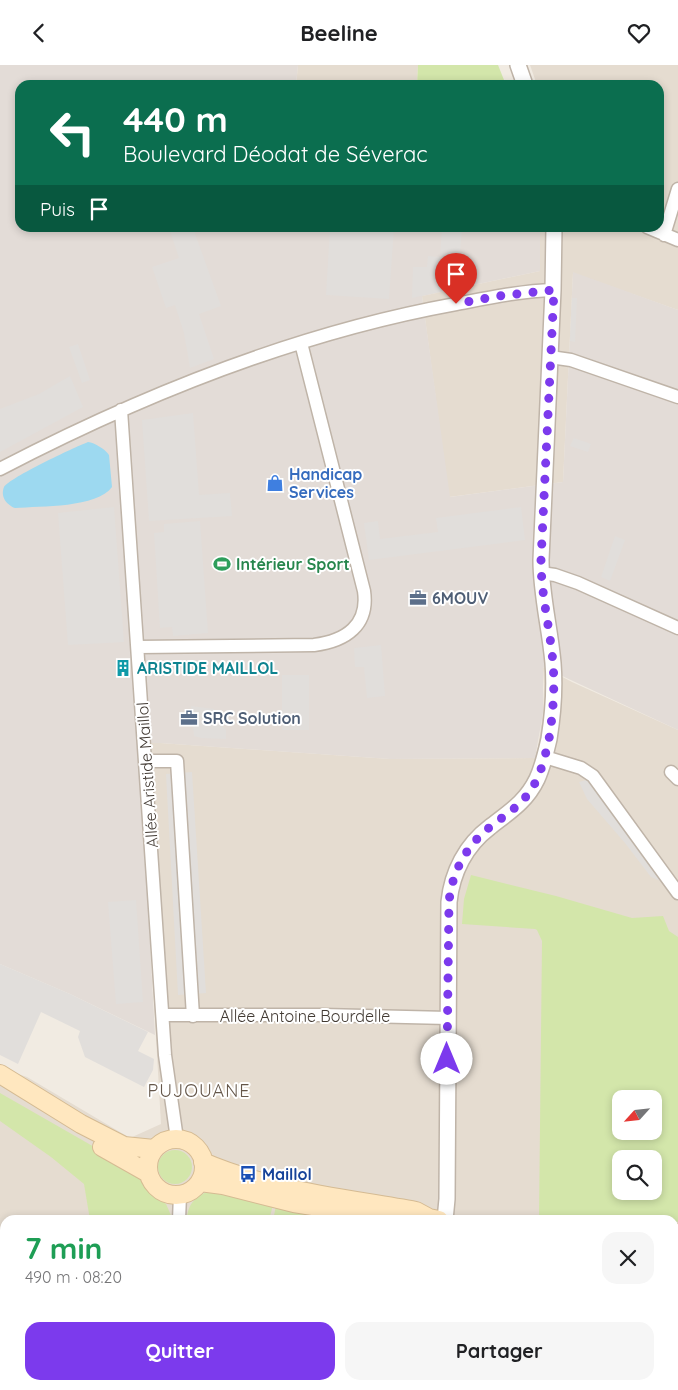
<!DOCTYPE html>
<html lang="fr">
<head>
<meta charset="utf-8">
<style>
	:root { --surface:#fff; --page:#f6f6f6; --text:#202124; --muted:#757577; --accent:#7c3aed }
	body { margin:0; font-family:Quicksand,sans-serif; background:var(--page); color:var(--text); height:100vh; display:flex; flex-direction:column; font-size:19px; white-space:nowrap }
	* { box-sizing:border-box; margin:0 }
	p { font-size:16px; color:var(--muted) }
	.icon { flex:none; width:28px; height:28px; fill:none; stroke:currentColor; stroke-width:2; stroke-linecap:round; stroke-linejoin:round }
	.map { position:relative; flex:1; overflow:hidden }
	.panel { position:absolute; left:0px; top:1150px; width:679px; height:175px; display:flex; flex-direction:column; background:var(--surface); border-radius:15px 15px 0 0; box-shadow:0 2px 8px #0003 }
	.panel>* { flex:none }
	.top-card { position:absolute; left:15px; top:15px; width:649px; height:152px; border-radius:15px; box-shadow:0 2px 8px #0003; background:#0b6e4f; color:#fff; overflow:hidden }
	.needle { width:32px; rotate:243deg }
	.buttons { position:absolute; left:612px; top:1025px; display:grid; gap:10px }
	.buttons a { display:grid; place-items:center; width:50px; height:50px; border-radius:10px; background:var(--surface); box-shadow:0 2px 8px #0003; font-size:25px }
	.pin { position:absolute; display:grid; place-items:center; width:42px; height:42px; color:#fff; margin:-51px -21px; border-radius:50% 50% 50% 0; rotate:-45deg; box-shadow:0 0 5px #0007 }
	.pin .icon { rotate:45deg }
	.me { position:absolute; width:55px; margin:-28px; rotate:0deg; stroke-linejoin:round; filter:drop-shadow(0 0 4px #0008) }
	.turn { display:flex; align-items:center; gap:18px; height:105px; padding:0 25px; font-size:22px }
	.turn .icon { width:65px; height:65px; stroke-width:2.5 }
	.turn b { display:block; font-size:35px; line-height:42px }
	.then { display:flex; align-items:center; height:48px; padding:0 25px; background:#0003; gap:10px; font-size:19px }
	.round { display:grid; place-items:center; flex:none; width:52px; height:52px; border-radius:15px; background:var(--page) }
	.headline { display:flex; align-items:center; justify-content:space-between; height:85px; padding:0 25px }
	h1 { font-size:30px; font-weight:800; line-height:38px; color:#1e9e55 }
	.cta { display:flex; gap:10px; margin-top:auto; padding:10px 25px }
	.cta a { flex:1; height:58px; border-radius:15px; background:var(--accent); color:#fff; font-size:20px; font-weight:800; line-height:58px; text-align:center }
	.cta a+a { background:var(--page); color:var(--text) }
	header { display:flex; justify-content:space-between; align-items:center; height:65px; padding:0 25px; background:var(--surface); font-size:22px; font-weight:800 }
	.map>svg:first-child { display:block }
	.residential { fill:#e5dcd0; fill-rule:evenodd }
	.industrial { fill:#e3dcd7 }
	.education { fill:#ebdecb }
	.green { fill:#d3e6aa; fill-rule:evenodd }
	.parking { fill:#e1dedb }
	.water { fill:#9dd9f0 }
	.lines { fill:none; stroke-linecap:round; stroke-linejoin:round }
	.minor-casing { stroke:#bfb4a8; stroke-width:15 }
	.tertiary-casing { stroke:#bfb4a8; stroke-width:18 }
	.secondary-casing { stroke:#d5bb93; stroke-width:20 }
	.minor { stroke:#fff; stroke-width:12 }
	.tertiary { stroke:#fff; stroke-width:15 }
	.secondary { stroke:#ffe7bf; stroke-width:18 }
	.route { stroke:#7c3aed; stroke-width:9; stroke-dasharray:0 16.2 }
	.labels { text-anchor:middle; stroke-width:4; stroke-linejoin:round; paint-order:stroke }
	.shop-label { font-size:16px; font-weight:bold; fill:#366cbe; stroke:#fff; text-anchor:start }
	.leisure-label { font-size:16px; font-weight:bold; fill:#27864d; stroke:#fff; text-anchor:start }
	.service-label { font-size:16px; font-weight:bold; fill:#4e5e75; stroke:#fff; text-anchor:start }
	.culture-label { font-size:16px; font-weight:bold; fill:#0d838f; stroke:#fff; text-anchor:start }
	.street-label { font-size:16px; fill:#423a33; stroke:#fff }
	.transit-label { font-size:16px; font-weight:bold; fill:#164399; stroke:#fff; text-anchor:start }
	.neighbourhood-label { font-size:18px; letter-spacing:1px; fill:#65574a; stroke:#fff }
</style>
</head>
<body>
<header><svg class="icon" aria-label="back" viewBox="0 0 24 24"><path d="M15 5l-7 7 7 7"/></svg>Beeline<svg class="icon" aria-label="heart" viewBox="0 0 24 24"><path d="M12 20l-8-8c-3-5 5-10 8-4 3-6 11-1 8 4z"/></svg></header>
<div class="map">
<svg width="678" height="1325" viewBox="0 0 678 1325">
	<rect width="100%" height="100%" fill="#f1ebe2"/>
	<!-- residential -->
	<path class="residential" d="M298,0H418L417,20H296Z
		M530,0H678V245L573,208L563,417L449,432L422,231L540,206V163L659,162V20H537Z
		M543,602L572,617L678,665V1325H0V1003L27,1012L130,1073L161,1059L139,678H160L390,694L534,693L538,682L543,648L544,623ZM621,1034H654V1066H621ZM621,1094H654V1126H621ZM5,1155H674V1320H5Z"/>
	<!-- industrial -->
	<path class="industrial" d="M0,0H298L296,20H20V162L540,163V206L422,231L450,432L563,417L573,207L678,245V665L543,602V648L535,693L390,694L160,678H139L155,970L70,929L0,899Z"/>
	<!-- education -->
	<path class="education" d="M301,1320H345L381,1324L382,1320H408V1323L429,1325H301Z"/>
	<!-- green -->
	<path class="green" d="M418,0H498L506,20H417Z
		M471,810L556,831L632,853L663,851L669,866L678,872V1157L674,1156V1155H539L542,876L537,865L535,864L462,859L464,834ZM621,1034H654V1066H621ZM621,1094H654V1126H621Z
		M0,1028L117,1095L138,1110L153,1130L166,1139L173,1155H90L84,1119L51,1092L0,1056Z
		M158 1102a17 17 0 1 1 34 0a17 17 0 1 1-34 0Z
		M213,1125L273,1140L269,1155H187C187,1138 198,1129 213,1125Z
		M276,1141L372,1155H273Z
		M540,1320H644L643,1325H540Z"/>
	<!-- parking -->
	<path class="parking" d="M169,163H193L221,241L199,249L214,294L190,303L184,268L175,240L166,243L152,202L179,193Z
		M330,163H394L389,234L326,230Z
		M442,163H462L457,223L412,233L413,202H427L428,191L440,192Z
		M572,233H577L575,277L570,276Z
		M78,279L90,315L82,318L69,282Z
		M70,311L83,342L0,387V344L39,329Z
		M193,348L199,430L230,428L232,451L149,456L142,355Z
		M574,373L591,379L588,387L570,381Z
		M114,442L124,577L68,580L58,448Z
		M521,442L525,475L369,495L364,458L378,456L380,474L438,467L436,453Z
		M200,456L208,568L173,571L172,562L160,563L154,468L164,467V459Z
		M615,471L625,475L610,516L601,512Z
		M381,580L385,631L367,633L364,602H355L354,583Z
		M282,610H309V665H282Z
		M191,641L214,644L215,653L226,665V674L201,673L194,671Z
		M192,707L206,928L178,930L166,709Z
		M590,714L668,819L651,812L625,778L587,734L579,717Z
		M136,835L143,937L116,939L108,837Z
		M0,899L70,929L148,967L138,986L154,994L153,1005L144,1022L85,992L78,972L80,966L41,947L18,999L0,990Z
		M221,1320H297L296,1325H242L221,1322Z"/>
	<!-- water -->
	<path class="water" d="M88,377C95,378 105,384 109,390L112,422C97,443 41,441 15,443C7,440 0,432 4,422C11,412 73,383 88,377Z"/>
	<g class="lines">
		<!-- minor casing -->
		<g class="minor-casing">
			<path id="minor" d="M647,162L678,175
				M664,170L678,124
				M550,292L571,295L678,332
				M121,345L165,990L177,1074
				M0,404C144,329 296,268 456,239C488,233 521,226 553,225
				M541,508L555,510L578,518L678,563
				M138,582L314,580C346,576 369,560 364,526L301,278
				M545,692L581,703L593,711L678,828
				M146,696H177L193,951
				M671,707L678,714
				M163,950H323L448,953
				M179,1155L180,1130
				M0,1252L5,1254
				M119,1320L127,1325
				M190,1320V1325
				M94,1325V1320"/>
		</g>
		<!-- tertiary casing -->
		<g class="tertiary-casing">
			<path id="tertiary" d="M518,0L525,20
				M445,1155L447,1134L449,837C452,807 466,780 490,762C509,747 526,737 537,714C543,701 546,687 549,674C553,649 555,623 553,598C550,563 541,530 541,495L553,225L554,162
				M651,1325V1320"/>
		</g>
		<!-- secondary casing -->
		<g class="secondary-casing">
			<path id="secondary" d="M0,1009L81,1059L124,1081L154,1084
				M148 1102a28 28 0 1 1 56 0a28 28 0 1 1-56 0Z
				M102,1082L148,1108
				M203,1097C270,1126 345,1133 416,1146L429,1153L439,1155
				M200,1117L223,1120L294,1138L395,1154
				M674,1169L678,1168"/>
		</g>
		<!-- minor -->
		<use href="#minor" class="minor"/>
		<!-- tertiary -->
		<use href="#tertiary" class="tertiary"/>
		<!-- secondary -->
		<use href="#secondary" class="secondary"/>
	</g>
	<g class="lines">
		<!-- route -->
		<path class="route" d="M447,994L449,837C452,807 466,781 490,762C509,747 526,738 537,714C543,701 546,687 549,674C553,649 555,623 553,598C550,563 541,530 541,495L554,225L498,231L456,239"/>
	</g>
	<!-- icons -->
	<defs>
		<g id="shop-bare" transform="scale(1.35)"><path d="M-5-2.5h2.3a2.7 3.5 0 0 1 5.4 0H5L5.5 6h-11ZM-1.5-2.5h3a1.5 2.3 0 0 0-3 0Z" fill="#3f7fe0" stroke="#fff" stroke-width="2.5" paint-order="stroke"/></g>
		<g id="stadium-bare" transform="scale(1.35)"><path d="M0-5a6.5 5 0 1 0 0 10a6.5 5 0 1 0 0-10ZM-3.5-1.8h7v3.6h-7Z" fill="#2e9e5b" stroke="#fff" stroke-width="2.5" paint-order="stroke"/></g>
		<g id="office-bare" transform="scale(1.35)"><path d="M-6-3h4V-5.5h4V-3h4V5H-6ZM-1-4.5V-3h2v-1.5ZM-6 0V1H6V0Z" fill="#5c6f8a" stroke="#fff" stroke-width="2.5" paint-order="stroke"/></g>
		<g id="building-bare" transform="scale(1.35)"><path d="M-4-6H4V6H1V3H-1V6H-4ZM-2.5-4.3h1.7v1.8h-1.7ZM.8-4.3h1.7v1.8H.8ZM-2.5-1h1.7V.8h-1.7ZM.8-1h1.7V.8H.8Z" fill="#0f9aa8" stroke="#fff" stroke-width="2.5" paint-order="stroke"/></g>
		<g id="bus-bare" transform="scale(1.35)"><path d="M-5-6H5V4H4V6H2V4H-2V6H-4V4H-5ZM-3.5-4V0h7V-4ZM-3.5 1.2v1.5H-2V1.2ZM2 1.2v1.5H3.5V1.2Z" fill="#1a4fb4" stroke="#fff" stroke-width="2.5" paint-order="stroke"/></g>
	</defs>
	<g fill-rule="evenodd">
		<use href="#shop-bare" x="275" y="418"/>
		<use href="#stadium-bare" x="222" y="499"/>
		<use href="#office-bare" x="418" y="533"/>
		<use href="#building-bare" x="123" y="603"/>
		<use href="#office-bare" x="189" y="653"/>
		<use href="#bus-bare" x="248" y="1109"/>
	</g>
	<g class="labels">
		<!-- shop labels -->
		<g class="shop-label">
			<text x="289" y="415">Handicap<tspan x="289" dy="18">Services</tspan></text>
		</g>
		<!-- leisure labels -->
		<g class="leisure-label">
			<text x="236" y="505">Intérieur Sport</text>
		</g>
		<!-- service labels -->
		<g class="service-label">
			<text x="432" y="539">6MOUV</text>
			<text x="203" y="659">SRC Solution</text>
		</g>
		<!-- culture labels -->
		<g class="culture-label">
			<text x="137" y="609">ARISTIDE MAILLOL</text>
		</g>
		<!-- street labels -->
		<g class="street-label">
			<text transform="translate(147 710) rotate(-94)" y="6">Allée Aristide Maillol</text>
			<text x="305" y="957">Allée Antoine Bourdelle</text>
		</g>
		<!-- transit labels -->
		<g class="transit-label">
			<text x="262" y="1115">Maillol</text>
		</g>
		<!-- neighbourhood labels -->
		<g class="neighbourhood-label">
			<text x="199" y="1032">PUJOUANE</text>
		</g>
	</g>
</svg>
<div class="buttons">
<a><svg class="needle" viewBox="-14 -14 28 28"><path d="M0-13l5 13h-10z" fill="#e53935"/><path d="M0 13l5-13h-10z" fill="#757577"/></svg></a>
<a><svg class="icon" aria-label="search" viewBox="0 0 24 24"><circle cx="10" cy="10" r="6"/><path d="M15 15l6 6"/></svg></a>
</div>
<div class="pin" style="left:456px;top:239px;background:#d93025"><svg class="icon" aria-label="arrive" viewBox="0 0 24 24"><path d="M6 21V4h12l-3 4 3 4H6"/></svg></div>
<svg class="me" style="left:447px;top:994px" viewBox="-20 -20 40 40"><circle r="19" fill="#fff"/><path d="M0-13L10 11 0 6-10 11z" fill="#7c3aed"/></svg>
<div class="top-card">
<div class="turn"><svg class="icon" aria-label="left" viewBox="0 0 24 24"><path d="M17 20v-9H6M10 6l-5 5 5 5"/></svg><div><b>440 m</b>Boulevard Déodat de Séverac</div></div>
<div class="then">Puis<svg class="icon" aria-label="arrive" viewBox="0 0 24 24"><path d="M6 21V4h12l-3 4 3 4H6"/></svg></div>
</div>
<section class="panel">
<div class="headline"><div><h1>7 min</h1><p>490 m · 08:20</p></div><a class="round"><svg class="icon" aria-label="close" viewBox="0 0 24 24"><path d="M6 6l12 12M18 6L6 18"/></svg></a></div>
<div class="cta"><a>Quitter</a><a>Partager</a></div>
</section>
</div>
</body>
</html>
